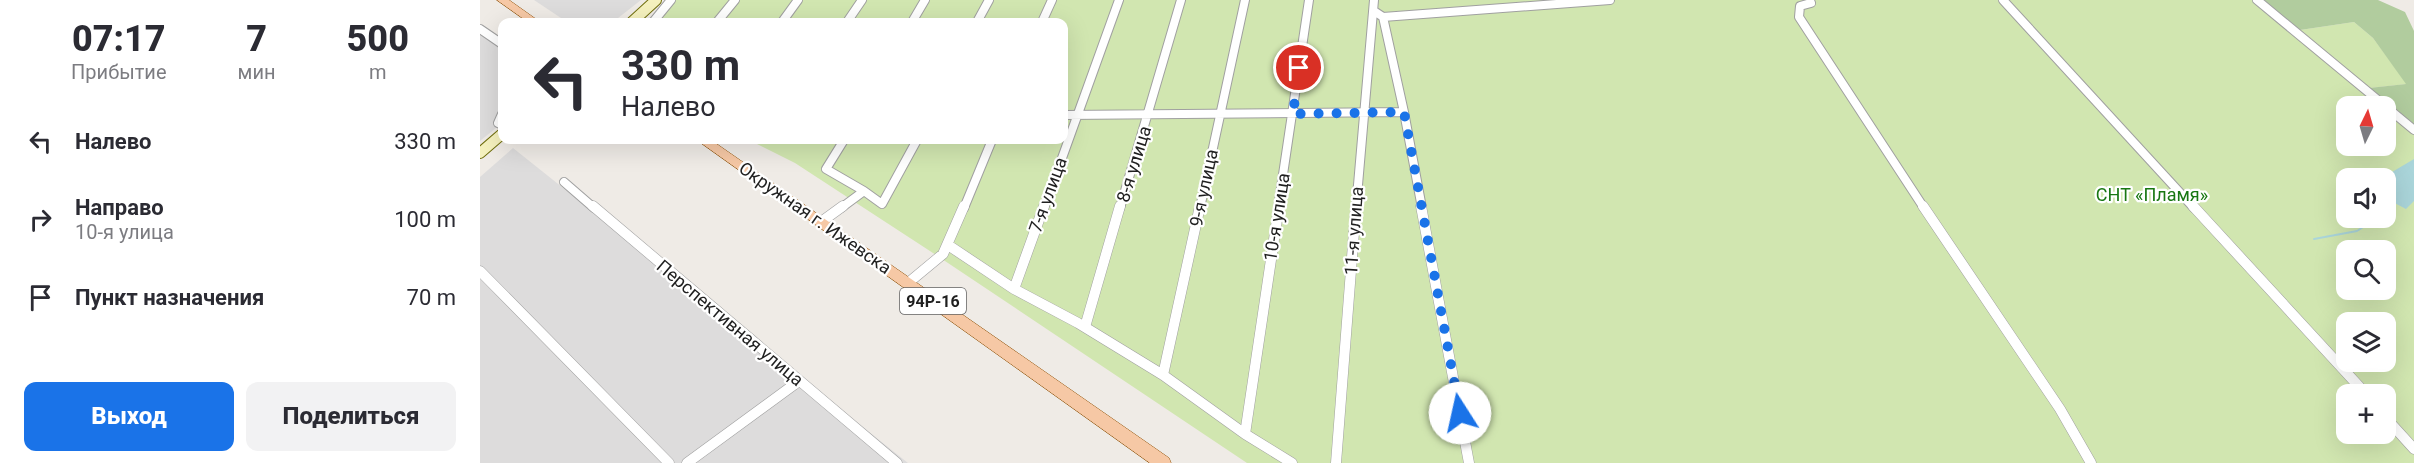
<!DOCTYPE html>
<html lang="ru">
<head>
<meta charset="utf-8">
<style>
	:root { --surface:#fff; --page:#f2f2f3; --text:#2b2b33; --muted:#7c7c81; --accent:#1a73e8 }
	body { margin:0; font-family:Roboto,sans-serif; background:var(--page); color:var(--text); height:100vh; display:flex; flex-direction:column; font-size:22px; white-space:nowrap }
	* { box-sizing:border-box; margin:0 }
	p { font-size:20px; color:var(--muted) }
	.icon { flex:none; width:33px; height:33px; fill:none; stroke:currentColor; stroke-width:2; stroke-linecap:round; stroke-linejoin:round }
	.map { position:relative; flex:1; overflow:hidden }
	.details { display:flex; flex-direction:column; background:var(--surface); width:480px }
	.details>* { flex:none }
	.top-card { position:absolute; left:18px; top:18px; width:570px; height:126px; border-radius:12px; box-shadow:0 6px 24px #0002; background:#fff; color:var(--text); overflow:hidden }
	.needle { width:39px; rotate:5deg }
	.buttons { position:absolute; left:1856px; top:96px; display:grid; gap:12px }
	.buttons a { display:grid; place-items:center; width:60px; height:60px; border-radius:12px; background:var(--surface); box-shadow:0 6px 24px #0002; font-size:30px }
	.pin { position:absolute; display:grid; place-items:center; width:51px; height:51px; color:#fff; margin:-26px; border:3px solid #fff; border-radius:50%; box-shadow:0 2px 6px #0007 }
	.me { position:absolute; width:66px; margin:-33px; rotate:350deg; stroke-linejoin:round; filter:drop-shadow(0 0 4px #0008) }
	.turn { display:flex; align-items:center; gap:21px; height:126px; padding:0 24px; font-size:27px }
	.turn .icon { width:78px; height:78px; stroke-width:2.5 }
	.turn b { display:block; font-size:42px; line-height:51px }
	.eta { display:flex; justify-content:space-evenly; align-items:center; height:102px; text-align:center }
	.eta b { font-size:36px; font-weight:800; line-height:42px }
	.button { display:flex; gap:12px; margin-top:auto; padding:12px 24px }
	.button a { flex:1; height:69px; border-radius:12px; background:var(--accent); color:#fff; font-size:24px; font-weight:800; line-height:69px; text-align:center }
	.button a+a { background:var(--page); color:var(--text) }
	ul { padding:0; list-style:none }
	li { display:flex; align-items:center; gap:18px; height:78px; padding:0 24px }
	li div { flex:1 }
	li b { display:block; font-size:22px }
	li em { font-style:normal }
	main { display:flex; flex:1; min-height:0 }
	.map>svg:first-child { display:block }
	.residential { fill:#dddcdc }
	.grass { fill:#d1e6b0; fill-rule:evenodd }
	.forest { fill:#b1cc9e }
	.water { fill:#aad5da }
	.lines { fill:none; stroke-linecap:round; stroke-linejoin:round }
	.stream { stroke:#aad5da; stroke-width:2 }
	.street-far1-casing { stroke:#a0a0a0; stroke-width:10 }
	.street-casing { stroke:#a0a0a0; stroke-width:11 }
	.secondary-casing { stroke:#706e0c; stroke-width:12 }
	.primary-casing { stroke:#90530a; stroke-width:1 }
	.street-far1 { stroke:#fff; stroke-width:8 }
	.street { stroke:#fff; stroke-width:10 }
	.secondary { stroke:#f5f1be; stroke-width:10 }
	.primary { fill:#f6c8a5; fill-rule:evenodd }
	.route { stroke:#1a73e8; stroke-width:10; stroke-dasharray:0 18 }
	.labels { text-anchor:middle; stroke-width:4.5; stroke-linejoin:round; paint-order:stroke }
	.shield { fill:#fff; stroke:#626262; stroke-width:1.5 }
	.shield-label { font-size:16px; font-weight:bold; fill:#1f1f1f }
	.street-label { font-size:18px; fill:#1f1f1f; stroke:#fff }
	.park-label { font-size:18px; fill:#187713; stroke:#fff }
</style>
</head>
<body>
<main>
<section class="details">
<div class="eta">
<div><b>07:17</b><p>Прибытие</p></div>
<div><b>7</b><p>мин</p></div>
<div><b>500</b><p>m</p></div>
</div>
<ul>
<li><svg class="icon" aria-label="left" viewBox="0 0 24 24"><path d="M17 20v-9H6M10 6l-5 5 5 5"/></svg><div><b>Налево</b></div><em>330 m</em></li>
<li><svg class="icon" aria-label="right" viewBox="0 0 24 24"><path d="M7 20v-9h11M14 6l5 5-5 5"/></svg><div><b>Направо</b><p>10-я улица</p></div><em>100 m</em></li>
<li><svg class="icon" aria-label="arrive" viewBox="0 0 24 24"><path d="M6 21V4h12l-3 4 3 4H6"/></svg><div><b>Пункт назначения</b></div><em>70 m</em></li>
</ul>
<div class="button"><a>Выход</a><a>Поделиться</a></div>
</section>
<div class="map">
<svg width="1934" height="463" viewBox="0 0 1934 463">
	<rect width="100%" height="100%" fill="#efebe6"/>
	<!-- residential -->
	<path class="residential" d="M54,0H161L133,22H87Z
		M0,29L22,44V123L0,141Z
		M33,148L428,463H0V177Z"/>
	<!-- grass -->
	<path class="grass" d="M187,0H1782L1820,30L1874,22L1893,38L1927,84L1890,88L1934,126V463H767L453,253L315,163L269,140H584V22H172ZM1866,106H1905V146H1866ZM1866,178H1905V218H1866ZM1866,250H1905V290H1866ZM1866,322H1905V362H1866ZM1866,394H1905V434H1866Z"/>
	<!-- forest -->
	<path class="forest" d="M1782,0H1898L1925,12L1934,31V126L1889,88L1926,84L1893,38L1874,22L1820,30Z"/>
	<!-- water -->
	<path class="water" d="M1934,159V201L1926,209L1905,198V178H1902Z"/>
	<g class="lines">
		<!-- stream -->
		<path class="stream" d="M1905,204L1908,199
			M1834,239L1877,231L1897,218"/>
		<!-- street-far1 casing -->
		<g class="street-far1-casing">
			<path id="street-far1" d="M1523,0L1714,208
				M1777,0L1934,130
				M1331,3L1320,6L1319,17L1444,208
				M903,17L1130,0
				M173,22L191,0
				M237,22L255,0
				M302,22L318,0
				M367,22L382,0
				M432,22L445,0
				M497,22L509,0
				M562,22L572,0
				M0,29L22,44
				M924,112L942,208
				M22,114L18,123L22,125
				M584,115L924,112L903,17L894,11
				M364,140L346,169L384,191
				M84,182L114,208
				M361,208L384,191L402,204L437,140
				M484,208L512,140
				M564,208L639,0
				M640,208L701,0
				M720,208L765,0
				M798,208L829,0
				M876,208L894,0"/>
		</g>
		<!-- street casing -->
		<g class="street-casing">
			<path id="street" d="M113,206L417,463
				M941,206L989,463
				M1443,206L1580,409L1611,463
				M1713,206L1886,394
				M341,222L363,206
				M468,245L534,289L598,323L683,375L765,434L812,463
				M0,271L189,463
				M428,283L463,254L484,206
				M534,289L564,206
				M605,327L640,206
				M683,375L720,206
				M1905,417L1934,449
				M765,434L799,206
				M207,463L319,381
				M856,463L876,206"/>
		</g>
		<!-- secondary casing -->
		<g class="secondary-casing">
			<path id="secondary" d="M152,22L176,0
				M0,153L22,134"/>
		</g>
		<!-- primary casing -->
		<g class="primary-casing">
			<path id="primary" d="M17,0H29L60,22H48Z
				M217,140H231L689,458L691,463H670Z"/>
		</g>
		<!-- street-far1 -->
		<use href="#street-far1" class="street-far1"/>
		<!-- street -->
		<use href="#street" class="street"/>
		<!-- secondary -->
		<use href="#secondary" class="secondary"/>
		<!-- primary -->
		<use href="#primary" class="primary"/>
	</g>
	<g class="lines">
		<!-- route -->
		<path class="route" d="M819,68L813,114L924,112L980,413"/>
	</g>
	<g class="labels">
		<!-- shield labels -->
		<rect class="shield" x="420" y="288" width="66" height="26" rx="4.5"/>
		<g class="shield-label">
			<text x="453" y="307">94Р-16</text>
		</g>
		<!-- street labels -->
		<g class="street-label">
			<text transform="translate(654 164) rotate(-73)" y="6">8-я улица</text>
			<text transform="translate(724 188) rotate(-78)" y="6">9-я улица</text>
			<text transform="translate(568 195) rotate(-70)" y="6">7-я улица</text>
			<text transform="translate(797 217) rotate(-81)" y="6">10-я улица</text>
			<text transform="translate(335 218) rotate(35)" y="6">Окружная г. Ижевска</text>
			<text transform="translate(874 231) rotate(-86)" y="6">11-я улица</text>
			<text transform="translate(250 323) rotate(40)" y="6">Перспективная улица</text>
		</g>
		<!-- park labels -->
		<g class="park-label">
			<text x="1672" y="201">СНТ «Пламя»</text>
		</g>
	</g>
</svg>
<div class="buttons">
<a><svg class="needle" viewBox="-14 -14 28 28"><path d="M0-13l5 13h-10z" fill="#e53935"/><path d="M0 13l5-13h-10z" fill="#7c7c81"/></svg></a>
<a><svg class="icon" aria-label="sound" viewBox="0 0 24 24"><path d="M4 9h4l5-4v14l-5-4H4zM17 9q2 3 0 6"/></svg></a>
<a><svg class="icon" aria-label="search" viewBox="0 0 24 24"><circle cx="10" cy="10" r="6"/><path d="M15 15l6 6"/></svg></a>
<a><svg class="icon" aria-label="layers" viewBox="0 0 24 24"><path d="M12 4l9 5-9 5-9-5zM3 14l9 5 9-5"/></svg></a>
<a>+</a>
</div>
<div class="pin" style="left:819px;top:68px;background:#d93025"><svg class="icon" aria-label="arrive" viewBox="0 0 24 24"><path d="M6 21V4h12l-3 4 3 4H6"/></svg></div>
<svg class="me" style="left:980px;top:413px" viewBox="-20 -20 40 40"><circle r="19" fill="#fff"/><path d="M0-13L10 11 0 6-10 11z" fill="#1a73e8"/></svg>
<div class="top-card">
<div class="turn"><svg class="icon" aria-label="left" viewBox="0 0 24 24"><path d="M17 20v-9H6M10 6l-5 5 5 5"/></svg><div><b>330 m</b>Налево</div></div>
</div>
</div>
</main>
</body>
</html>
